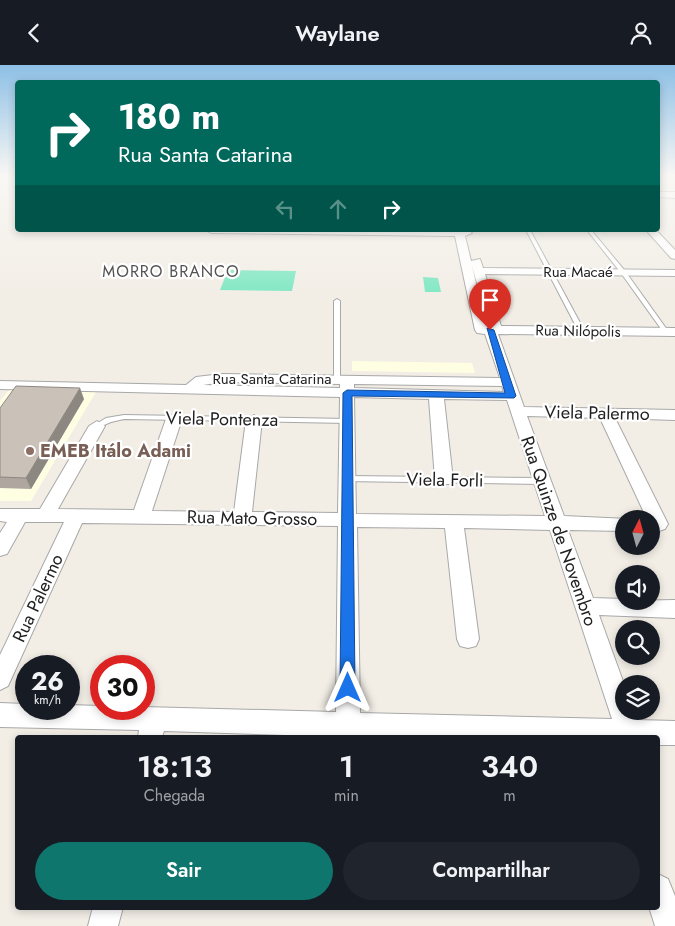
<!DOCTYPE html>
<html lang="pt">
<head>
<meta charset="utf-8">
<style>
	:root { --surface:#171b24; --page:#20242c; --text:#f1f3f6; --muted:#9ea1a6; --accent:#0f766e }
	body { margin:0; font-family:Jost,sans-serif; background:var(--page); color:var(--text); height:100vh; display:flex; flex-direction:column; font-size:19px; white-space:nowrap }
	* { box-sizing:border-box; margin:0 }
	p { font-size:16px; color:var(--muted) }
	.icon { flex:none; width:28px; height:28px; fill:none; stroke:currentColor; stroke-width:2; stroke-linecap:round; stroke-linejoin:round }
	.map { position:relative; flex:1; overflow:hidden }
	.details { position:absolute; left:15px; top:670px; width:645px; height:175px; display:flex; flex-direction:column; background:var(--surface); border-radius:5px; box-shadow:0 2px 8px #0003 }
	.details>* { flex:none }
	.banner { position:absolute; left:15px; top:15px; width:645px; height:152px; border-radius:5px; box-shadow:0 2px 8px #0003; background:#00695c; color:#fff; overflow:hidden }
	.needle { width:32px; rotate:6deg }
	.controls { position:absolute; left:615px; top:445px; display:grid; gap:10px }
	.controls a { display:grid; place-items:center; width:45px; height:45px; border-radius:50%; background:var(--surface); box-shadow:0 2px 8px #0003; font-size:25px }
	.speed { position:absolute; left:15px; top:590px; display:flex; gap:10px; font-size:25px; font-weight:700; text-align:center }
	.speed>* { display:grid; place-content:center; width:65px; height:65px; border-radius:50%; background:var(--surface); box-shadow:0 2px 8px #0003; line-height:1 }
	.speed small { font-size:12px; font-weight:400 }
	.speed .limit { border:8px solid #d22; background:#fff; color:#111 }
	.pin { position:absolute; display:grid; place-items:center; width:42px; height:42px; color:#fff; margin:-51px -21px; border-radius:50% 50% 50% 0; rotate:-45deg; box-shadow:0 0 5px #0007 }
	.pin .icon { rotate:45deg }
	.me { position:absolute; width:55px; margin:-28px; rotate:0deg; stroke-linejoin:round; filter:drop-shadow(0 0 4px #0008) }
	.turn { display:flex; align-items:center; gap:18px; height:105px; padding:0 20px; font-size:22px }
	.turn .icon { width:65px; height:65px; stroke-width:2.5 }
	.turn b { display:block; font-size:35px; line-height:42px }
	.lanes { display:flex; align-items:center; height:48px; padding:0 20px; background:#0003; justify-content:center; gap:25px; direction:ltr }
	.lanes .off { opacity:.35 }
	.eta { display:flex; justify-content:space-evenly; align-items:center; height:85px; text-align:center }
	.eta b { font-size:30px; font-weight:600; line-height:35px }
	.action { display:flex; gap:10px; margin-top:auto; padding:10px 20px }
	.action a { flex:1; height:58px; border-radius:30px; background:var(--accent); color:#fff; font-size:20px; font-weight:600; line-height:58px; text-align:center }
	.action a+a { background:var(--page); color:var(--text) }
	header { display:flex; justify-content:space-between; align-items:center; height:65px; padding:0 20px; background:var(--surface); font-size:22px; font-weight:600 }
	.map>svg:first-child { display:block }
	.education { fill:#feffe2 }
	.pitch { fill:#7fe7c3 }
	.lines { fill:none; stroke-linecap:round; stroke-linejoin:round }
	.service-casing { stroke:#a8a8a8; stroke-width:2 }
	.minor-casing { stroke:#a8a8a8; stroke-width:2 }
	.service { fill:#fff; fill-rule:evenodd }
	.minor { fill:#fff; fill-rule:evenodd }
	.wall { fill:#aea69f }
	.shaded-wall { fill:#8d8782 }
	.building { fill:#cac1b9; stroke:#8d8782 }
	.route { fill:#1a73e8; stroke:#114b97 }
	.education-dot { fill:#8d6e63; stroke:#fff; stroke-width:2 }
	.labels { text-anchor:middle; stroke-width:4.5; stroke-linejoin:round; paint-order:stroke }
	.far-street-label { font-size:15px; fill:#212121; stroke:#fff }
	.far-quarter-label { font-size:16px; letter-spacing:1px; fill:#545454; stroke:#fff }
	.street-label { font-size:18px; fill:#212121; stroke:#fff }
	.education-label { font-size:18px; font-weight:bold; fill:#785e54; stroke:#fff; text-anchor:start }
</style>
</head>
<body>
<header><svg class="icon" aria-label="back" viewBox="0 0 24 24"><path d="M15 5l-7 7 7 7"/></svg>Waylane<svg class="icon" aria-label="person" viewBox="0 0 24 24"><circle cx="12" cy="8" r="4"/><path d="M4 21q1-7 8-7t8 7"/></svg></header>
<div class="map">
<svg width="675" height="861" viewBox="0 0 675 861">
	<rect width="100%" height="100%" fill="#f2eee6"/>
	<!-- education -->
	<path class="education" d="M352,296L472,298L475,308L352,306Z
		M9,325L96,327L31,436H0V336Z"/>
	<!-- pitch -->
	<path class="pitch" d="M228,205L296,206L292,226L220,225Z
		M423,212L438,213L441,227H425Z"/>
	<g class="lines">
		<!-- service casing -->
		<g class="service-casing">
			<path id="service" d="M526,165H530L585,267L584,268L579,267Z
				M587,165H591L625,206L668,266V268H664L621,208Z
				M337,234L340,236V314L337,316L334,314V236Z
				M124,350L348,354L352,356L348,358L124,354L111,357L97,363L93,361L106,353Z
				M347,411L542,413L546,416L542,419L344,416L343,414L344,412Z"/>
		</g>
		<!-- minor casing -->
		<g class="minor-casing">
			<path id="minor" d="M658,127H675V133L658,132Z
				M206,165H467L472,168L465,171L471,196L480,194L483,203L675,205V211L485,209L501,261L675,263V271L498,269L524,342L675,345V355L615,353L668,459L665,464L659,466L651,462V454H647L600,353L527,351L564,451L629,454H624V466L568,465L593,533L624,534V536L675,535V553L599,550L624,619V646H634L637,655L675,656V680H658V672H347L164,666L162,672H138L139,665L0,662V638L26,639V644H69V640L101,641V644L144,642L336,647L338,461L82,458L8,621L0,625V590L64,457H25L7,489L0,491V468L7,457L0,456V444H40L89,361L97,356L105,361L58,444L134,445L166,354L174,349L182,354L152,446L234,447L246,355L254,350L262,355L252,447L338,448L340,332L0,324V316L186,320L196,312L222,309L500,313L485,269L477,268L475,265L455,171L211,168ZM472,201L489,261H486ZM222,317L340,319V323L203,320ZM354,319L502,321L504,327L354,323ZM354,332L429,334L435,415L438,419H450L453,415L444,334L507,335L545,451L356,449ZM357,462L445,463L457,574L460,581L468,583L476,581L479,574L464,463L550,465L612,654L360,648Z
				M646,165H656L675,185V194L671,193Z
				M658,809L668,814L675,831V861H655L649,842H658Z
				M93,842H123L118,861H88Z"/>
		</g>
		<!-- service -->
		<use href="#service" class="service"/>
		<!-- minor -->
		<use href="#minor" class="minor"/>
	</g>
	<!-- wall -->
	<path class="wall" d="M84,334L31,424L0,423V343Z"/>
	<!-- shaded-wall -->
	<path class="shaded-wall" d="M80,323L84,334L31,424L26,413Z"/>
	<!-- building -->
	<path class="building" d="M16,321L80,323L26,413L0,412V343Z"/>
	<!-- sky -->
	<linearGradient id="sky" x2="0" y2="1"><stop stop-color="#8dc0e6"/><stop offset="0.48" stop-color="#f9f7f4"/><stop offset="1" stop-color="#f9f7f4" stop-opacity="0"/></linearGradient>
	<rect width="675" height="232" fill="url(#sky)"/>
	<!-- route -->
	<path class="route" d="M487,263L494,265L516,331L514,333L352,331L355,623L353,628L348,630L342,628L340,623L343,328L347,325L505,328Z"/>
	<!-- markers -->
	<circle class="education-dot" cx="30" cy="386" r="5"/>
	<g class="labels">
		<!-- far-street labels -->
		<g class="far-street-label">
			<text x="578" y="212">Rua Macaé</text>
			<text transform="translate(578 266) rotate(1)" y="5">Rua Nilópolis</text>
			<text x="272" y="319">Rua Santa Catarina</text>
		</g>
		<!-- far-quarter labels -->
		<g class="far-quarter-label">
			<text x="171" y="212">MORRO BRANCO</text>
		</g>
		<!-- street labels -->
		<g class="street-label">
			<text transform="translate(597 348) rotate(1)" y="6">Viela Palermo</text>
			<text transform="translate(222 354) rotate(1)" y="6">Viela Pontenza</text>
			<text transform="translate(445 415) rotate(1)" y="6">Viela Forli</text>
			<text transform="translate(252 453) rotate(1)" y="6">Rua Mato Grosso</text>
			<text transform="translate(559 466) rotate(71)" y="6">Rua Quinze de Novembro</text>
			<text transform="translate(38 533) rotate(-65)" y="6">Rua Palermo</text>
		</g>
		<!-- education labels -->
		<g class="education-label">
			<text x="40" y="392">EMEB Itálo Adami</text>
		</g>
	</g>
</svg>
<div class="controls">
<a><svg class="needle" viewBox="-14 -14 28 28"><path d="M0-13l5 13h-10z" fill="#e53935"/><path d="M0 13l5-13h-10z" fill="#9ea1a6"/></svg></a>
<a><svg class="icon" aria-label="sound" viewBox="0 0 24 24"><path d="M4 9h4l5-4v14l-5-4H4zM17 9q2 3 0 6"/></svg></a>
<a><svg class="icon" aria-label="search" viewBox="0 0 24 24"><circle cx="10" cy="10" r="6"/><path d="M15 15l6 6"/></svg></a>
<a><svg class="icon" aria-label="layers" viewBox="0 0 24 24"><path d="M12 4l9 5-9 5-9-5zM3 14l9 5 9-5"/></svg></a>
</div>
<div class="speed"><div>26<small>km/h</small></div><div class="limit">30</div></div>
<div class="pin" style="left:490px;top:265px;background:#d93025"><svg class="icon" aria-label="arrive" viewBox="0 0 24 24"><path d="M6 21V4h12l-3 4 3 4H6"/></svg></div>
<svg class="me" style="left:348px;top:623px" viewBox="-20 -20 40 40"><path d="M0-17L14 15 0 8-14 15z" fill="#1a73e8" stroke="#fff" stroke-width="4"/></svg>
<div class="banner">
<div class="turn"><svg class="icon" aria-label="right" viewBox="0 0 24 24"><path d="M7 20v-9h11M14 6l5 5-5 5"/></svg><div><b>180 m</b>Rua Santa Catarina</div></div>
<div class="lanes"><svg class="icon off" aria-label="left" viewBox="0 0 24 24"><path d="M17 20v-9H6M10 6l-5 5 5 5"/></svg><svg class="icon off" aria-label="ahead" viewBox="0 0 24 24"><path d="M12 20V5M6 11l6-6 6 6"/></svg><svg class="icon" aria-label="right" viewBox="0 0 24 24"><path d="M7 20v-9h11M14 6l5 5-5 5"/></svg></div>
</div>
<section class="details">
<div class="eta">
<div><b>18:13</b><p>Chegada</p></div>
<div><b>1</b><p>min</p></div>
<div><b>340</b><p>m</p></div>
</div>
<div class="action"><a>Sair</a><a>Compartilhar</a></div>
</section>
</div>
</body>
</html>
